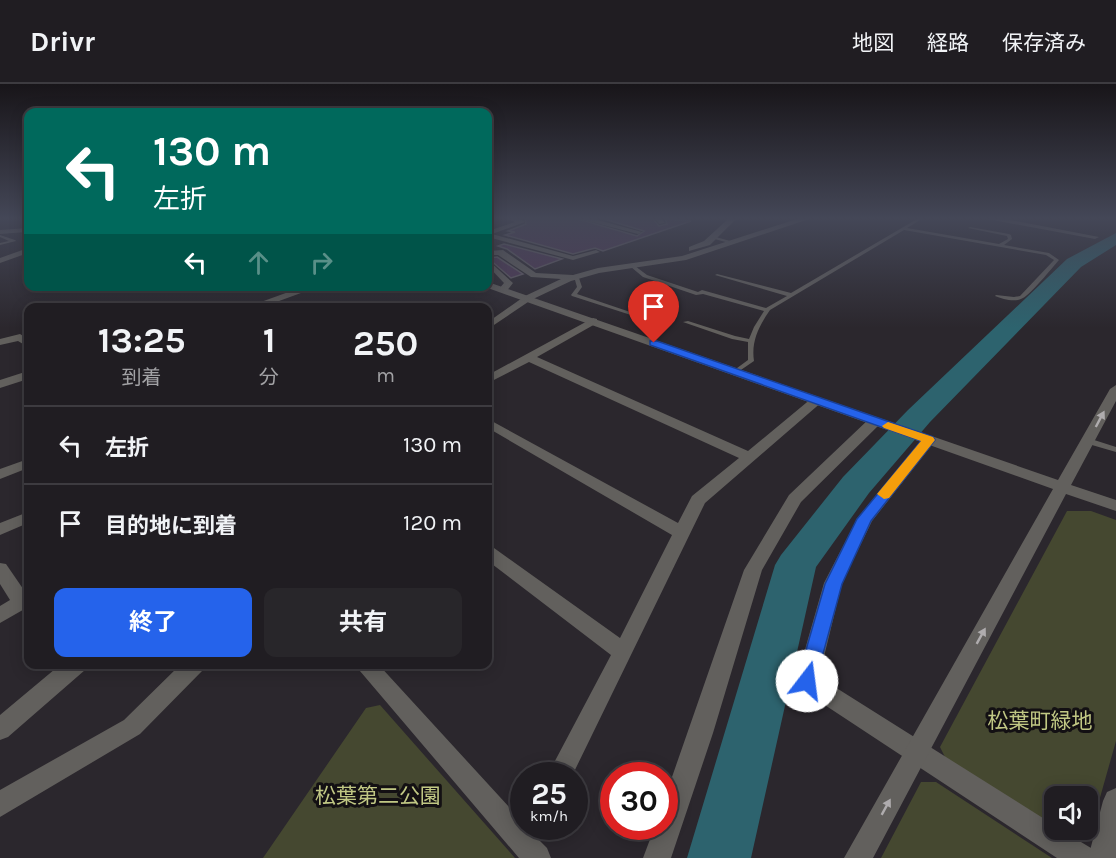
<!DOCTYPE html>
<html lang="ja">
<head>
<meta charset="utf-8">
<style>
	:root { --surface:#201d22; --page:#28262a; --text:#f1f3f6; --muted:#a2a2a5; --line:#3d3b40; --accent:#2563eb }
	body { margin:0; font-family:Karla,"Noto Sans JP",sans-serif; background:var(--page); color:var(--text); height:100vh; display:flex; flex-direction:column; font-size:22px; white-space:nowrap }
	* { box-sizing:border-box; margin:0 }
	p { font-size:20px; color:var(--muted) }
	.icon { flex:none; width:33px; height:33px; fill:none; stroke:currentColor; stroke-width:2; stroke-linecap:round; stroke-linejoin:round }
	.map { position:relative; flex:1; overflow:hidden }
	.sheet { position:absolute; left:24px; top:219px; width:468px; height:366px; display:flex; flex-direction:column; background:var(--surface); border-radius:12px; box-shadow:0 3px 15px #0003,0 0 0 2px var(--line) }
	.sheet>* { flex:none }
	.hud { position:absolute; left:24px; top:24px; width:468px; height:183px; border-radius:12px; box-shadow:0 3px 15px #0003,0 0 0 2px var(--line); background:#00695c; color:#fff; overflow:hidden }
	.buttons { position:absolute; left:1044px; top:702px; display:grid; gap:12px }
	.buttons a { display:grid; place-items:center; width:54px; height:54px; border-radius:12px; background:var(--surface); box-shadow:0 3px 15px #0003,0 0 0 2px var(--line); font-size:30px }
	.speed { position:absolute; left:510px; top:678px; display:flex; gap:12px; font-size:30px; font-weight:700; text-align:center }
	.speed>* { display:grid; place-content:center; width:78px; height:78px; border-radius:50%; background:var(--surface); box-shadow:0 3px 15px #0003,0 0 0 2px var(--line); line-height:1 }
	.speed small { font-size:15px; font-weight:400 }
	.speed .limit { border:9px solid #d22; background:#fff; color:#111 }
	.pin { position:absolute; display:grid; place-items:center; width:51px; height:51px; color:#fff; margin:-62px -26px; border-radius:50% 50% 50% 0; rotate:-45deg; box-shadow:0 0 6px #0007 }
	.pin .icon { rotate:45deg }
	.me { position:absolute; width:66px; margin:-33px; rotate:15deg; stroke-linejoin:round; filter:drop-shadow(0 0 4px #0008) }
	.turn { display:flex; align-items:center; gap:21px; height:126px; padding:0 30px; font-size:27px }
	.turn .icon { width:78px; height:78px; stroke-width:2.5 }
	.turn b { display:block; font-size:42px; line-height:51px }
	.lanes { display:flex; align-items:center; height:57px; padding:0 30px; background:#0003; justify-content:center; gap:30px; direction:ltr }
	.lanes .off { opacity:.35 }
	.eta { display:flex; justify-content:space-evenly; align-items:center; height:102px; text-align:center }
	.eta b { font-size:36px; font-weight:700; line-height:42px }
	.cta { display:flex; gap:12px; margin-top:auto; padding:12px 30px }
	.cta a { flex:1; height:69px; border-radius:12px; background:var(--accent); color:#fff; font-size:24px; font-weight:700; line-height:69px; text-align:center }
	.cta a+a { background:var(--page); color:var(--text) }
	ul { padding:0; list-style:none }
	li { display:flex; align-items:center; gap:18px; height:78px; padding:0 30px; border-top:2px solid var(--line) }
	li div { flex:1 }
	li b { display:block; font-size:22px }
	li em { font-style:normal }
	header { display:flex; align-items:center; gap:36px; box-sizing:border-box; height:84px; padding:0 30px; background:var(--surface); border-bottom:2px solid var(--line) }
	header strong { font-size:28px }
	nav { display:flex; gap:33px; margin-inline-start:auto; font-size:21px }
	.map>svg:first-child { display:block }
	.green { fill:#454830 }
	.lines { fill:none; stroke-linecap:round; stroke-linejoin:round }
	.river { fill:#2d636e; fill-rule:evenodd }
	.building { fill:#4e3655; stroke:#635d65; stroke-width:1.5 }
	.service { fill:#62605d; fill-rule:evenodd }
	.minor { fill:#62605d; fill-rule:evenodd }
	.tertiary { fill:#62605d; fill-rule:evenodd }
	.oneway { fill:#afacae }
	.route { fill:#2563eb; stroke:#184099; stroke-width:1.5 }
	.slow { fill:#f59e0b }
	.labels { text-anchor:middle; stroke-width:6; stroke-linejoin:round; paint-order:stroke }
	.near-park-label { font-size:21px; fill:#c1c884; stroke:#131013 }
</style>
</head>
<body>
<header>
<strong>Drivr</strong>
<nav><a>地図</a><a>経路</a><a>保存済み</a></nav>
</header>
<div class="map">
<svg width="1116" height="774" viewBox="0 0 1116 774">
	<rect width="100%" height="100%" fill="#2b272d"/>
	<!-- green -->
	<path class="green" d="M1067,427H1091L1116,436V657L1088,756H1072L1056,746H1088V712H1054V744L947,677L940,663Z
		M380,621L515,774H263L366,624Z
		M921,698H936L1052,774H881Z"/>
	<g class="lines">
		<!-- river -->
		<path class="river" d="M1116,149V161L1081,183L930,338L869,409L816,483L751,774H687L775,481L781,471L843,393L908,326L1067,175Z"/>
	</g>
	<!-- building -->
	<path class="building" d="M525,135H578L637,152L644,147L604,135H653L659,142L667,140L665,135L691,137L603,167L595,164L573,170L505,151L515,148L508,147L526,140Z
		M504,160L562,175L535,185L507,165L498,162Z
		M497,173L523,190L511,194L488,174Z"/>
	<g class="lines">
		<!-- service -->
		<path class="service" d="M917,135H922L907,144L999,160L1008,155L1007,152L968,144L970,143L1009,150L1011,151L1012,155L1004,161L1049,169L1059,176C1053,183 1030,211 1023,214C1015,219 1003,215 995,212L996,211L1014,213L1020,212L1054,176L1046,171L904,146L770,226C759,242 751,257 754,277L735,290L733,289V287L748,276V258L732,255L683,238L688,237L735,252L749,255L754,243L764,227L703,210L696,211L643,193L631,183L635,182L647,191L698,208L702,206L766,224L787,212L715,191L717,190L791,209Z
			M0,151L15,156L16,157L0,161V159L9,157L0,153Z
			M712,152L734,158L735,159L733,160L711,154Z
			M573,193L579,194L582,203L577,210L642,232L637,233L572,212L571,211L577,203L575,196L571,194Z
			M1085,355H1091L1116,363V368L1085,359L1084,357Z"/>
		<!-- minor -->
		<path class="minor" d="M508,135H520L525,138L492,150L573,172L596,166L600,168L573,176L488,153V147L515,138Z
			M580,135H594L642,148L638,150Z
			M655,135H662L665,139L659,140Z
			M728,135H736L710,161L689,167V163L704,157Z
			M797,135H809L686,176L599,189L571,197L531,216L488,245V238L525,212L561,195L531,193L498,171H488V167L503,166L536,189L573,191L598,184L682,172Z
			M987,135H1005L1099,153L1095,155Z
			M28,144L26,148L0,150V146Z
			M28,164V169L0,179V174Z
			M488,176L513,199L506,208L498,206L504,199L488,182Z
			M305,202H320L260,224H244Z
			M593,234L597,235V239L537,273L748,367L812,314L817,313L823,317L705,419L572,692H547L611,571L488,477V462L494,464L620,554L672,451L488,344V335L678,439L692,412L739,374L529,278L488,299V291Z
			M20,250L28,255V263L18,257L0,261V255Z
			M28,287V295L0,304V296Z
			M875,333L882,337L880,340L801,418L762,486L713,649L671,774H643L655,742H664V716L744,486L789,411L870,334Z
			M929,352L936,356L872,437L842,499L819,593L1054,741V746H1061L1091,764L1095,774H1057L799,604L796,597L824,499L857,435L924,353Z
			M28,375V384L0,395V385Z
			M28,428V439L0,451V439Z
			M0,479L6,480L28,512V523L0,539V522L10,516L0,500Z
			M61,580H87L85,586L8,653L0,656V631Z
			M181,580H205L203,586L140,650L0,733V706L124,636Z
			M354,580H378L521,736L524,732V742H545L539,756L547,764L551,774H519Z"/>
		<!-- tertiary -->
		<path class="tertiary" d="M488,198L1058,396L1110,305L1116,301V317L1071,401L1116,416V427L1066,410L873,774H844L1053,405L485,203L488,202Z
			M1116,704V774H1088L1103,717L1107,708Z"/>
	</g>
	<!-- one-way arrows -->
	<defs><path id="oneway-solid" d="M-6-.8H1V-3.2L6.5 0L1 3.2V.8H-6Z" transform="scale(1.5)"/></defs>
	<g class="oneway">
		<use href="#oneway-solid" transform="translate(1100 335) rotate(-62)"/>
		<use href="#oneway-solid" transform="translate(981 552) rotate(-61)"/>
		<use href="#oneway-solid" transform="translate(886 723) rotate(-61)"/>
	</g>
	<!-- sky -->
	<linearGradient id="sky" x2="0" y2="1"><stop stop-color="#181519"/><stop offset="0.55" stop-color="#444757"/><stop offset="1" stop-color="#444757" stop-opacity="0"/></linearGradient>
	<rect width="1116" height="244" fill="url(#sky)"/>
	<!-- route -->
	<path class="route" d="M650,257H657L933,353L935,356L871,437L842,500L814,603L807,605L800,603L797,597L825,500L857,435L921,357L650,261Z"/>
	<!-- slow -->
	<path class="slow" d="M888,338L933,353L935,356L889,414L884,415L877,410L921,357L884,344L882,342Z"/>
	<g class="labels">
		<!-- near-park labels -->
		<g class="near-park-label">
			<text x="1040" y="644">松葉町緑地</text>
			<text x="378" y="719">松葉第二公園</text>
		</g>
	</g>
</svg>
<div class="buttons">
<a><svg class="icon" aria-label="sound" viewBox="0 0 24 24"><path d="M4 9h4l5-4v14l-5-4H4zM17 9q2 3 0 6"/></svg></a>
</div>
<div class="speed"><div>25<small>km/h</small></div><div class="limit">30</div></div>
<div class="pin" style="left:654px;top:259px;background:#d93025"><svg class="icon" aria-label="arrive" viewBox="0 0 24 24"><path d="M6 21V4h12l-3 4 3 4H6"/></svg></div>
<svg class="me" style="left:807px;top:597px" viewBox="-20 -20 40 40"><circle r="19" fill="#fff"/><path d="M0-13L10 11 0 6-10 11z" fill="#2563eb"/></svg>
<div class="hud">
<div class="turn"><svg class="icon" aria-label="left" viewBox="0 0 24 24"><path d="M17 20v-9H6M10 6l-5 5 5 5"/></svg><div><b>130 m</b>左折</div></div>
<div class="lanes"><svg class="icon" aria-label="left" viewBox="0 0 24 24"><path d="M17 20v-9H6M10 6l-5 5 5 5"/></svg><svg class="icon off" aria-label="ahead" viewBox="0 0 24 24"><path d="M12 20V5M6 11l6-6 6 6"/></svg><svg class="icon off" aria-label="right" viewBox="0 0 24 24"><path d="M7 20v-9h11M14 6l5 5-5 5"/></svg></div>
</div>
<section class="sheet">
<div class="eta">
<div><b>13:25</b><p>到着</p></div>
<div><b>1</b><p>分</p></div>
<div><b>250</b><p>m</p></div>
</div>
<ul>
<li><svg class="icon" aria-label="left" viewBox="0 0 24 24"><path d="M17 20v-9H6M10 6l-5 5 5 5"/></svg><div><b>左折</b></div><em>130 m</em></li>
<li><svg class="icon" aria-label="arrive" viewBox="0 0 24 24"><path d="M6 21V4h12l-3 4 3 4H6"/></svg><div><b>目的地に到着</b></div><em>120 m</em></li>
</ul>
<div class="cta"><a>終了</a><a>共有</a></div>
</section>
</div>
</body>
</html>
